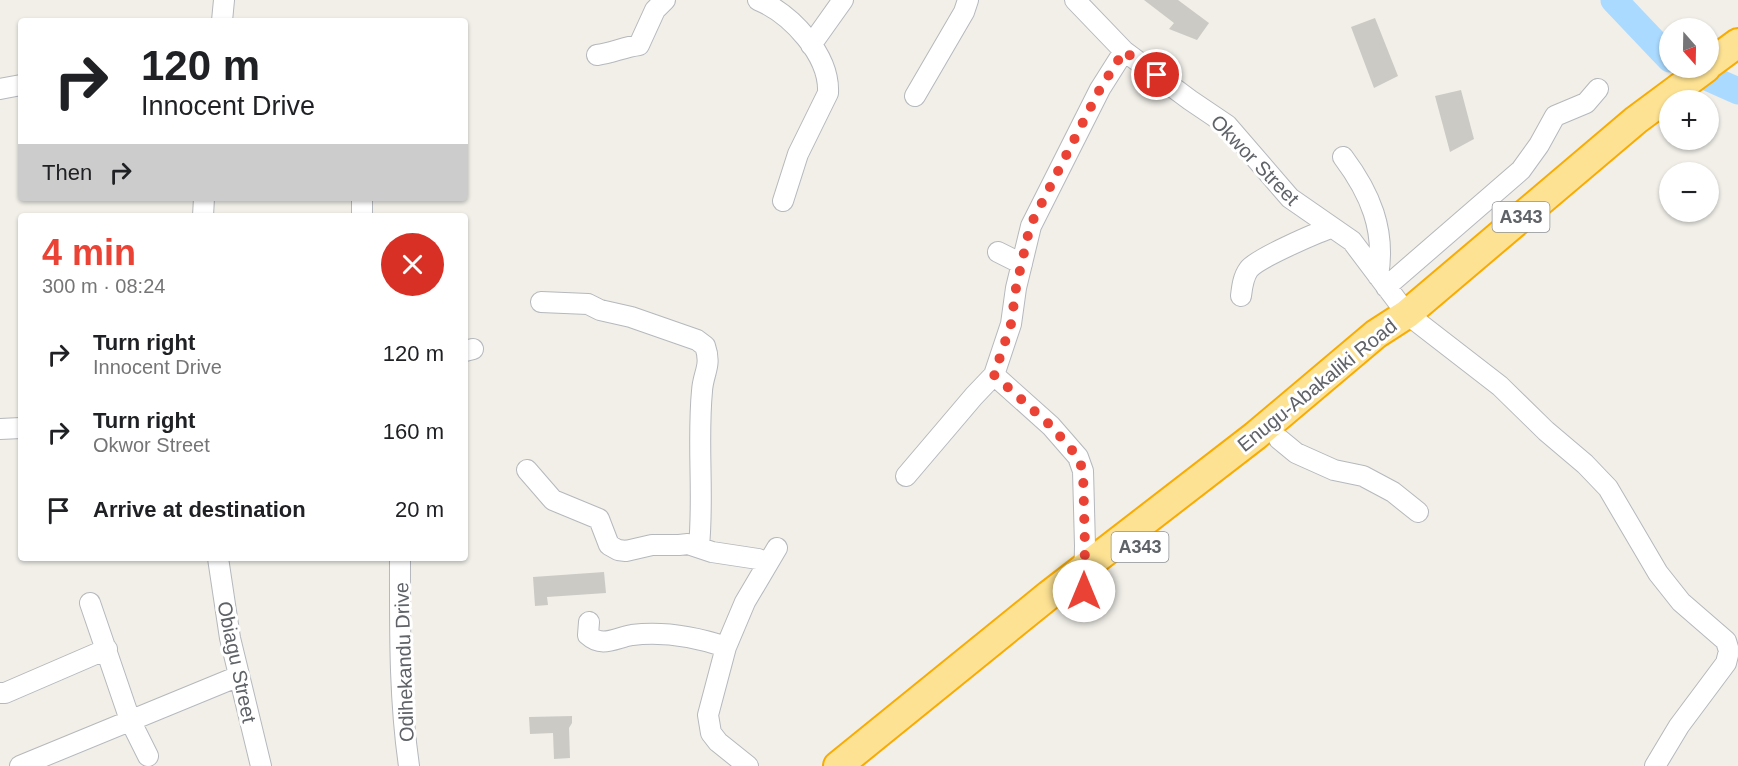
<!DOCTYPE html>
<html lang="en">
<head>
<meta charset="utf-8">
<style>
	:root { --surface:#fff; --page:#f2f2f2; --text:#202124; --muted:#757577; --accent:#ea4335 }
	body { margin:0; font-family:Helvetica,sans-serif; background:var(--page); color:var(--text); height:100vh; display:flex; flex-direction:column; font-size:22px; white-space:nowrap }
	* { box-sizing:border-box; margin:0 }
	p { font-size:20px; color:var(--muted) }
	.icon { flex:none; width:33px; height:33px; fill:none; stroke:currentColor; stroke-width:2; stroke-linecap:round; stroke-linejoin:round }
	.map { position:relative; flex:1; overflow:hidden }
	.sheet { position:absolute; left:18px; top:213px; width:450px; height:348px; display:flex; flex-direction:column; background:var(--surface); border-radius:6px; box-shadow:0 2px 4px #0004 }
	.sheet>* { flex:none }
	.top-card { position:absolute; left:18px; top:18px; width:450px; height:183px; border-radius:6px; box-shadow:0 2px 4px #0004; background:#fff; color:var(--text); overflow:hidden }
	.needle { width:39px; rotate:160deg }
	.controls { position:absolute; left:1659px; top:18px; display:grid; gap:12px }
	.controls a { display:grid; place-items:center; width:60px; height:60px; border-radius:50%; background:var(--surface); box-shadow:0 2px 4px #0004; font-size:30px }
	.pin { position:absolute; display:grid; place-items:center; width:51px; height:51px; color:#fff; margin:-26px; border:3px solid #fff; border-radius:50%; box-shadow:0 2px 6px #0007 }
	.me { position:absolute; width:66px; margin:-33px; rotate:0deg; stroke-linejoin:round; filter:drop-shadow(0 0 4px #0008) }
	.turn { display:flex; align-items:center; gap:21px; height:126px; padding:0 24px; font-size:27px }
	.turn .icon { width:78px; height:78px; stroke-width:2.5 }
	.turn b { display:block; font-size:42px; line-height:51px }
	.then { display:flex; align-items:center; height:57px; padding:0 24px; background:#0003; gap:12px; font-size:22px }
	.round { display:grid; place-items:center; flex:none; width:63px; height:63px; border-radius:32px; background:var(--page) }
	.head { display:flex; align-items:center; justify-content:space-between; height:102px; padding:0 24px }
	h1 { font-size:36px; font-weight:600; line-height:45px; color:var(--accent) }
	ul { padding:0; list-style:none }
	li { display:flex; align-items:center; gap:18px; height:78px; padding:0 24px }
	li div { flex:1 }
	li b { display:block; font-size:22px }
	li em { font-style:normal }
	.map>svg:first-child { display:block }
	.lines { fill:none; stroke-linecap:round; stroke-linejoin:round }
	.river { stroke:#aadaff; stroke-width:27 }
	.building { fill:#cccac5 }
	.minor-casing { stroke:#b5b8bc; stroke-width:22 }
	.highway-casing { stroke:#f9ab00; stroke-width:32 }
	.minor { stroke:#fff; stroke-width:20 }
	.highway { stroke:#fde293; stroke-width:28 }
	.route { stroke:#ea4335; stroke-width:10; stroke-dasharray:0 18 }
	.labels { text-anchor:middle; stroke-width:6; stroke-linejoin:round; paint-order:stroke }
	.shield { fill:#fff; stroke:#8f9295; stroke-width:1.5 }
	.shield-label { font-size:18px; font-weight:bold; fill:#5f6368 }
	.street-label { font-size:20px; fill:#5f6368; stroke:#fff }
</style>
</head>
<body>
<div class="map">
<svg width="1738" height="766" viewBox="0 0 1738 766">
	<rect width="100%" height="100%" fill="#f1efe8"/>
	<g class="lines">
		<!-- river -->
		<path class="river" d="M1614,0L1670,59
			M1686,68L1738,91"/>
	</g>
	<!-- building -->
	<path class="building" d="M1144,0H1178L1209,23L1197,40L1169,29L1174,23Z
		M1375,18L1398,76L1374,88L1351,27Z
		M1461,90L1474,139L1450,152L1435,96Z
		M604,572L606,593L547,597L548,605L535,606L533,577Z
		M572,716V723L569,728L570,758L554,759L553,733L530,734L529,717Z"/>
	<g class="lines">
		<!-- minor casing -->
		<g class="minor-casing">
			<path id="minor" d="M758,0C791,14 830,55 828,93L798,154L783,201
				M1075,0L1124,51L1190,100L1227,125L1290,198L1352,241L1407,314L1500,386L1546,431L1585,464L1608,488L1658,573L1681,602L1726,641L1729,651L1726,663L1679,726L1655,766
				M222,21L224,0
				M811,45L843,0
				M597,55C612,53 624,47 639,45L655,10L665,0
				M0,89L21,85
				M915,96L964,12L968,0
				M1343,157C1370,193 1386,230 1378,276
				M203,216L204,198
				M362,216V198
				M998,252L1022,264
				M1386,287L1521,170L1539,145L1555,116L1586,103L1598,89
				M1241,296C1242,287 1243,277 1249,269C1258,258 1316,233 1331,228
				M541,302L588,304L600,310L631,317L697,340L705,346C712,366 703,373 702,391C697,443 704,495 699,546
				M465,351L473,349
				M994,375L1051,426L1078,457L1083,471L1085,546L1084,591
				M0,429L21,428
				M1279,439L1296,453L1334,470L1363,476L1393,492L1418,512
				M527,470L553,500L599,519L609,545L618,550L626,551L652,545H679L688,544L712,552L758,559L767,563
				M906,476L974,396L994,375L1011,324L1016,288L1031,226L1100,89L1124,51
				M218,558L230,638L261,766
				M400,558C400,628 399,697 409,766
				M90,603L130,720L148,756
				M589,622L588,635C602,648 615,638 632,635C664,631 696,637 726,647
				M0,693H5L107,649
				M20,766L239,676
				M748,766L718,742L711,733L708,715L726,647L745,602L777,548"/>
		</g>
		<!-- highway casing -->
		<g class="highway-casing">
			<path id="highway" d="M1708,65L1738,43
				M838,766L1049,595L1255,436L1376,334L1407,314L1636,120L1706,68"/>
		</g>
		<!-- minor -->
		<use href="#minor" class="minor"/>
		<!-- highway -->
		<use href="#highway" class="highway"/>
	</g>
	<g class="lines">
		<!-- route -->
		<path class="route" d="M1084,591L1085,546L1083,471L1078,457L1051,426L994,375L1011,324L1016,288L1030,226L1100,89L1124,51L1157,75"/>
	</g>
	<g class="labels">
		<!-- shield labels -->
		<g class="shield">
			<rect x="1492.5" y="202" width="57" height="30" rx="4.5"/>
			<rect x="1111.5" y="532" width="57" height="30" rx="4.5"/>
		</g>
		<g class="shield-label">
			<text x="1521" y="223">A343</text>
			<text x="1140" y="553">A343</text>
		</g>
		<!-- street labels -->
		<g class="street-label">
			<text transform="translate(1255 160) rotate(46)" y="7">Okwor Street</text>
			<text transform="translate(1317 385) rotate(-39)" y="7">Enugu-Abakaliki Road</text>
			<text transform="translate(237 662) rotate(78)" y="7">Obiagu Street</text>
			<text transform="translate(404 662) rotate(-92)" y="7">Odihekandu Drive</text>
		</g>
	</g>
</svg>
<div class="controls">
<a><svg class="needle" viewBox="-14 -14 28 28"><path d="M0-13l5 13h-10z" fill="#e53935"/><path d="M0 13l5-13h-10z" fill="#757577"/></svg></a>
<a>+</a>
<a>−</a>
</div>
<div class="pin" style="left:1157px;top:75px;background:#d93025"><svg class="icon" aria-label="arrive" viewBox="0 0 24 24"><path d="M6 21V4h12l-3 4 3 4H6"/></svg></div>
<svg class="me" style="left:1084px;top:591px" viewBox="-20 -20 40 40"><circle r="19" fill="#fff"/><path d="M0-13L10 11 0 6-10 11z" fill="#ea4335"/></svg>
<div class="top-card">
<div class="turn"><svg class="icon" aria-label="right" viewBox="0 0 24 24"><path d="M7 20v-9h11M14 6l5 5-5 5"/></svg><div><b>120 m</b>Innocent Drive</div></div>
<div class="then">Then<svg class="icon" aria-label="right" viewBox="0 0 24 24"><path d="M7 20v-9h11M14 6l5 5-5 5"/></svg></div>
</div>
<section class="sheet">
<div class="head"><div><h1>4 min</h1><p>300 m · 08:24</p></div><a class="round" style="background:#d93025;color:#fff"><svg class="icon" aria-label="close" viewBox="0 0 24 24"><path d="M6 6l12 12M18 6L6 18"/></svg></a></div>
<ul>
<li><svg class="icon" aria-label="right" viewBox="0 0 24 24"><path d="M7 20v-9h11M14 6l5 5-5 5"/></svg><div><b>Turn right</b><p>Innocent Drive</p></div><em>120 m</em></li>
<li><svg class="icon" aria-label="right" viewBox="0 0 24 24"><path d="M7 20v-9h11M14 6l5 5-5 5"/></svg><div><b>Turn right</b><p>Okwor Street</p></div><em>160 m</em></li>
<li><svg class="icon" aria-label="arrive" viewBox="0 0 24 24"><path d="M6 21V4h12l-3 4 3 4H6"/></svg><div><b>Arrive at destination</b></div><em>20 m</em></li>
</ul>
</section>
</div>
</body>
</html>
